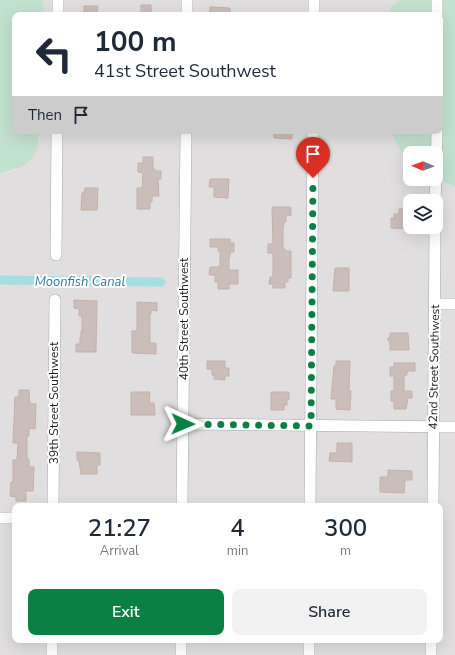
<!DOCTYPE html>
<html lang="en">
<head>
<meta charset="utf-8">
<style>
	:root { --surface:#fff; --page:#f2f2f3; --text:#1f2937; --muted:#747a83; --accent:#0b8043 }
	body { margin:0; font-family:"Nunito Sans",sans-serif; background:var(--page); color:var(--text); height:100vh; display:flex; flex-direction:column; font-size:15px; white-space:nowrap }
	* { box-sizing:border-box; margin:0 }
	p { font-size:13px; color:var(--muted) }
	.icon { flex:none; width:22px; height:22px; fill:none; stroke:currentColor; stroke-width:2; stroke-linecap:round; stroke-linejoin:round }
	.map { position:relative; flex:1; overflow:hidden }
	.drawer { position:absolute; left:12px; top:503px; width:431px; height:140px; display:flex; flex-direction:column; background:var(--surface); border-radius:8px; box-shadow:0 4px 16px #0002 }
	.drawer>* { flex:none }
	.guide { position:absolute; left:12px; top:12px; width:431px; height:122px; border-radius:8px; box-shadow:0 4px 16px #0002; background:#fff; color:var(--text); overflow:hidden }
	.needle { width:26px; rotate:271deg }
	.controls { position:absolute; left:403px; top:146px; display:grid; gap:8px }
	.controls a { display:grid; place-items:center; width:40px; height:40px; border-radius:8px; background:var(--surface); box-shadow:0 4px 16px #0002; font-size:20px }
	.pin { position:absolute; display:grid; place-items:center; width:34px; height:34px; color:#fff; margin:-41px -17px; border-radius:50% 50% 50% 0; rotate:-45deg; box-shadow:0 0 4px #0007 }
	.pin .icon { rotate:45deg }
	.me { position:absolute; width:44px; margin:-22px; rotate:91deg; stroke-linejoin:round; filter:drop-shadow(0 0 3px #0008) }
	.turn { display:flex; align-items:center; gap:14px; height:84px; padding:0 16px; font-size:18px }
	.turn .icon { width:52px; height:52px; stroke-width:2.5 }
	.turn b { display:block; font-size:28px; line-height:34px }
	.then { display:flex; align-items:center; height:38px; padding:0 16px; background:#0003; gap:8px; font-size:15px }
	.eta { display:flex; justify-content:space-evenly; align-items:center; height:68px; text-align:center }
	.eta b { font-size:24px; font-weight:600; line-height:28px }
	.primary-button { display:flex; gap:8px; margin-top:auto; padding:8px 16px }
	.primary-button a { flex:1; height:46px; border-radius:8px; background:var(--accent); color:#fff; font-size:16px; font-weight:600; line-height:46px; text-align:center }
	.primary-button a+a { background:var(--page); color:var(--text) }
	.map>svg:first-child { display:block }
	.residential { fill:#e0dedf; fill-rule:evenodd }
	.wetland { fill:#c3e1cf }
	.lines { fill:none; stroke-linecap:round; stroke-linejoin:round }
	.canal { stroke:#a6dfe2; stroke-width:9 }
	.building { fill:#cbbeba; stroke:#c5b0a9 }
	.minor-casing { stroke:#a8a8a8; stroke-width:12 }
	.minor { stroke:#fff; stroke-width:11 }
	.route { stroke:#0b8043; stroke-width:7; stroke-dasharray:0 12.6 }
	.labels { text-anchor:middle; stroke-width:4; stroke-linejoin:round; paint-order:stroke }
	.street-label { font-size:12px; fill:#212121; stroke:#fff }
	.water-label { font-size:13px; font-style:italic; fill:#3b7998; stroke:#fff }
</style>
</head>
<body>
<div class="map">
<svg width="455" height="655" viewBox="0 0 455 655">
	<rect width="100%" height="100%" fill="#f2ede8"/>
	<!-- residential -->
	<path class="residential" d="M43,0H400L391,6L388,15H44Z
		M40,131H390L401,153L410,162V179H436L455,187V655H0V174L15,170L39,140ZM410,201H436V227H410ZM15,506H440V640H15Z"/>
	<!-- wetland -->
	<path class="wetland" d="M0,0H43L44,15H15V131H40L36,152L32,159L24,166L0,174Z
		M400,0H455V187L436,179V153H410V162L401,153L390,131H440V15H388L391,6Z"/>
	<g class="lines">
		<!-- canal -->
		<path class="canal" d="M0,280L161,282"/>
	</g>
	<!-- building -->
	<path class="building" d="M141,5H151V15H141Z
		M84,6H98L97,15H86V13H84Z
		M210,7L230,8V15H210Z
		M274,131H292V139L274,138Z
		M143,157H153V169H155V171H161V179H158L159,196H152V202H150V209H137V188H142L143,173L138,172V163H143Z
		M210,179H229L228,198L214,197V187H209Z
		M85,188H98L97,210H81L82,193H84Z
		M272,207H291V216L286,215V222H284L283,228V249H285V251H291V278H288V282H285V288H273V284H269L270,277H273V253H268V244H273Z
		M399,209H410V229L391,228V218H394V214H399Z
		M210,239H230V243H234V252H230V257H229V270H238V284H229V289H218V282H215V275H209L210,267H220V251H218V247H210Z
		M335,268H349V291H333Z
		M74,300L97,301L96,352H76V344H80V337H81V331H82V316H79V309L74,308Z
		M137,302L157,303V311L151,310V314L150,313V343H156V354L132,353V331H137Z
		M390,333H408L409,350H390V342L387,339L390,337Z
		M207,361H225V368H229V376H225V380L214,379V375H212V369H207Z
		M336,361H350L349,391H351L350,410L336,409V399H331L334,366H336Z
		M394,363H415V371H407V375H404V391H412V398H408L406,409H394V401H391V391H394V376H390V367H394Z
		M19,390H29L30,404H36L35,429L29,428V436H27V459H29V467H34L33,491H26V501H16V497L10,496L11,482H13V460H17L18,443H13L15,397H19Z
		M131,392H150L149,403H154L155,415H131Z
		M271,392H289V400H287V405H284V410H271Z
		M337,443H352V462L329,461L330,453H337Z
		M77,452L100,453V465H97V474H81L79,461L77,460Z
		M388,470L412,471V480H405L404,493L380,492V477H388Z"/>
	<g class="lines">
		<!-- minor casing -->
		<g class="minor-casing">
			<path id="minor" d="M58,15V0
				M187,15V0
				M314,15V0
				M437,15V0
				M436,171L437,131
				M435,201L436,179
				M56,255L57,131
				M435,304H455
				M183,424L455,427
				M53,506L55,300
				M182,506L186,131
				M310,506L313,131
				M433,506L435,227
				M0,518H15
				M52,655V640
				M181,655V640
				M309,655V640
				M431,655V640"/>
		</g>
		<!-- minor -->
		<use href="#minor" class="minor"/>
	</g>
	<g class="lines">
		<!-- route -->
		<path class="route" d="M183,424L311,426L313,178"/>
	</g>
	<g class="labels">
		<!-- street labels -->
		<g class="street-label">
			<text transform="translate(184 319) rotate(-90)" y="4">40th Street Southwest</text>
			<text transform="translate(434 367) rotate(-89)" y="4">42nd Street Southwest</text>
			<text transform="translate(54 403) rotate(-90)" y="4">39th Street Southwest</text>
		</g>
		<!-- water labels -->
		<g class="water-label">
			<text x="80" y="286">Moonfish Canal</text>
		</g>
	</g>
</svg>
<div class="controls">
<a><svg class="needle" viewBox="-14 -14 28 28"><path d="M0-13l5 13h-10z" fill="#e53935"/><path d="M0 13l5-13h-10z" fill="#747a83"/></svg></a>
<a><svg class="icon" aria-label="layers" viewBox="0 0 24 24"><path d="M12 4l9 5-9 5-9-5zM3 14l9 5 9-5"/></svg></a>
</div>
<div class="pin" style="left:313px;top:178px;background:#d93025"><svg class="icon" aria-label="arrive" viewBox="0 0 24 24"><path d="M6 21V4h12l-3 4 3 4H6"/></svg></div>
<svg class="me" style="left:183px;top:424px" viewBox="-20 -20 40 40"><path d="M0-17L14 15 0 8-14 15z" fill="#0b8043" stroke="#fff" stroke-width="4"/></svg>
<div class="guide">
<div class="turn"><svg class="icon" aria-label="left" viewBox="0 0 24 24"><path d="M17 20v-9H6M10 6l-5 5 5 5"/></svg><div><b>100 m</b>41st Street Southwest</div></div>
<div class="then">Then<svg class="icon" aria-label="arrive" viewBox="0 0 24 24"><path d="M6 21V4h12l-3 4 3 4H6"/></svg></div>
</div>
<section class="drawer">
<div class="eta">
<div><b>21:27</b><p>Arrival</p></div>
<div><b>4</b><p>min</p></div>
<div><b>300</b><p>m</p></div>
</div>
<div class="primary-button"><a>Exit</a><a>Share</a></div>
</section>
</div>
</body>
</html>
